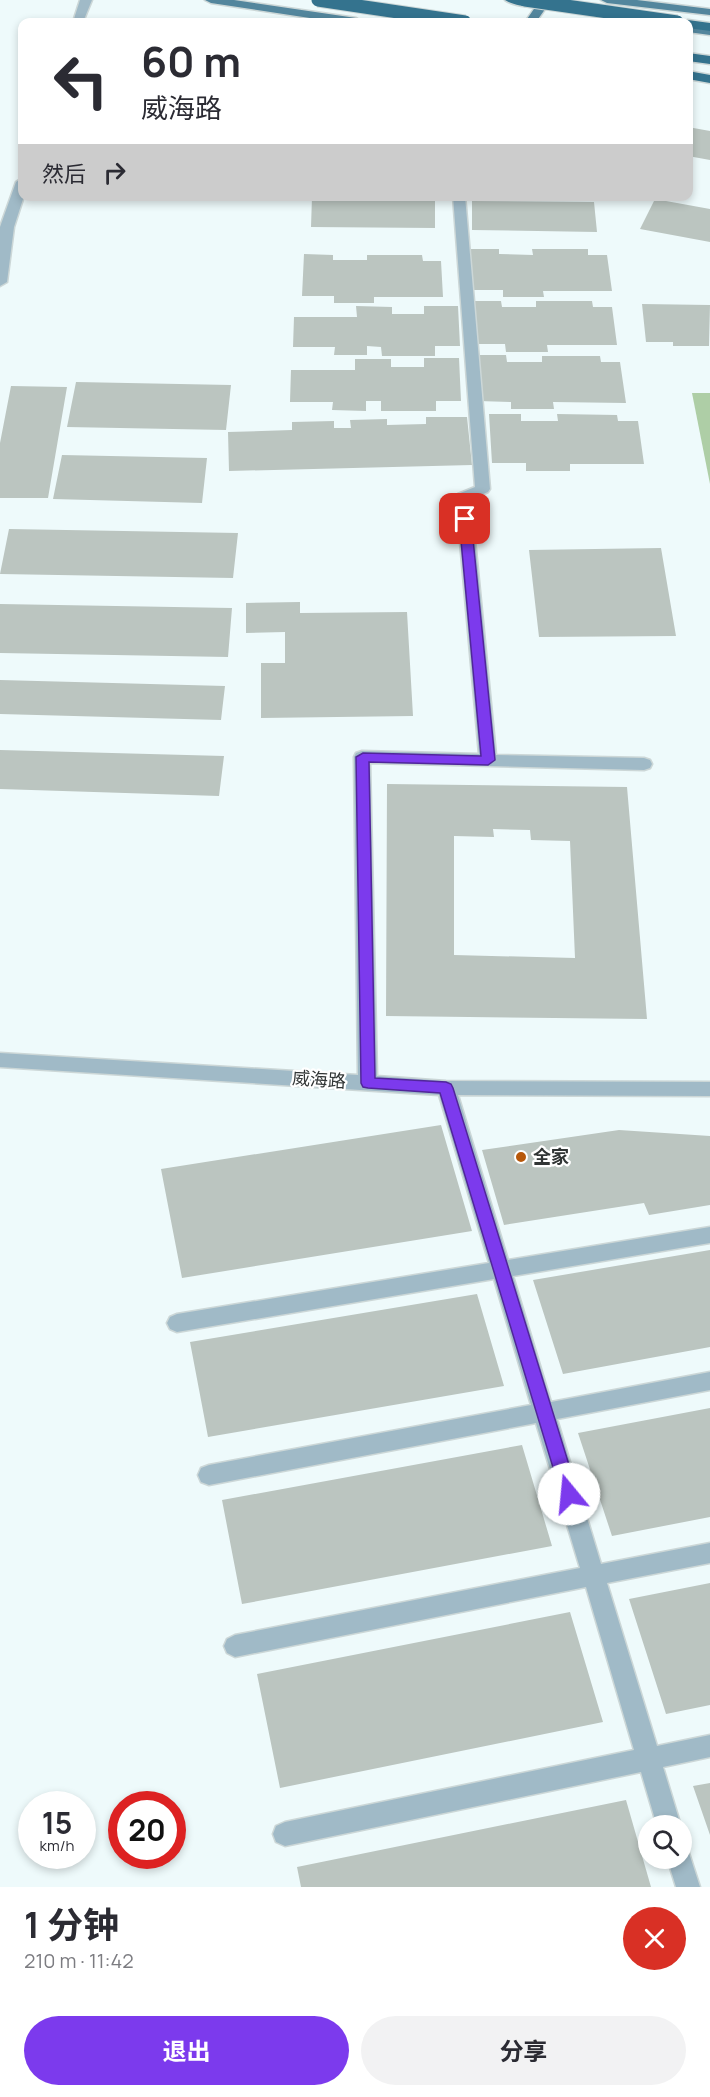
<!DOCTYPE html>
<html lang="zh">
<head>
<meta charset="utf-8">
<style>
	:root { --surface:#fff; --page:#f2f2f3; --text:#2b2b33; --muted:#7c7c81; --accent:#7c3aed }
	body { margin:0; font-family:Manrope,"Noto Sans SC",sans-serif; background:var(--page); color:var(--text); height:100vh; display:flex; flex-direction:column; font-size:22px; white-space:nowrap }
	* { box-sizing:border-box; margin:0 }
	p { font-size:20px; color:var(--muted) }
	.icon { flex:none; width:33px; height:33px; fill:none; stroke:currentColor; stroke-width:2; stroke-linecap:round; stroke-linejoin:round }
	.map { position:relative; height:1887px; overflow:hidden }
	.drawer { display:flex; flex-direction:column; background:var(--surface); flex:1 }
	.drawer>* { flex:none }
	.banner { position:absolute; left:18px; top:18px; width:675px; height:183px; border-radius:12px; box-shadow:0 3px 9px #0003; background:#fff; color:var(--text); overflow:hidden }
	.fabs { position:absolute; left:638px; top:1815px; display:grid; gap:12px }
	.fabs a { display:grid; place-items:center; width:54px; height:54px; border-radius:50%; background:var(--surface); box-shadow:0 3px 9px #0003; font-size:30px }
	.speed { position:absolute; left:18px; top:1791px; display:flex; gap:12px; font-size:30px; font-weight:700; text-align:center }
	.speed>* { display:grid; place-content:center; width:78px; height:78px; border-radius:50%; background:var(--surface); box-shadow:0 3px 9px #0003; line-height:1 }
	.speed small { font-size:15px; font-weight:400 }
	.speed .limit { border:9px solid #d22; background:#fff; color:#111 }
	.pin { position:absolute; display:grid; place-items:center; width:51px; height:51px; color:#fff; margin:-26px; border-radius:12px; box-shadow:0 3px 9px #0006 }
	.me { position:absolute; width:66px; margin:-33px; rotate:343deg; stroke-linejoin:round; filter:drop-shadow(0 0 4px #0008) }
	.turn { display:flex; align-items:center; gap:21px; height:126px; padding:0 24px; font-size:27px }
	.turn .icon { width:78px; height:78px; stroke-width:2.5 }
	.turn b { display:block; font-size:42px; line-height:51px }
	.then { display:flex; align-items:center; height:57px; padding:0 24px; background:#0003; gap:12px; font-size:22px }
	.round { display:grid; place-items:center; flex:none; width:63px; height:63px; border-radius:32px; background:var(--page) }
	.head { display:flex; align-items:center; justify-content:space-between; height:102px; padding:0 24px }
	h1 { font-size:36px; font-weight:700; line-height:45px }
	.action { display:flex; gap:12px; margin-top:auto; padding:12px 24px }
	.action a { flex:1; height:69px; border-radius:36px; background:var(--accent); color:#fff; font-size:24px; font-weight:700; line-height:69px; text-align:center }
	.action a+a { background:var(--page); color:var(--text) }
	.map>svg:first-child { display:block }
	.green { fill:#aecea6 }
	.building { fill:#bbc5c0; fill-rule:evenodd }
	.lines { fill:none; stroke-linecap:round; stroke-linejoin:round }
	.minor-casing { stroke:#ccd7d7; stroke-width:3 }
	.major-casing { stroke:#ccd7d7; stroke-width:3 }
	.highway-casing { stroke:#ccd7d7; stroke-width:3 }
	.minor { fill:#a0bac7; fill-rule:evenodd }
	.major { fill:#53869d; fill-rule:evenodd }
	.highway { fill:#34738e; fill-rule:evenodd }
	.highway-bridge-casing { stroke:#ccd7d7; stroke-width:15; stroke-linecap:butt }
	.highway-bridge { stroke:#34738e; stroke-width:13 }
	.route { fill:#7c3aed; stroke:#51269a; stroke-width:1.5 }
	.poi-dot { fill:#b7580a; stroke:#fff; stroke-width:2 }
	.labels { text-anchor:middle; stroke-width:4.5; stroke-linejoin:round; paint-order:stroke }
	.street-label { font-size:18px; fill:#313535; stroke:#fff }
	.poi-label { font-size:18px; font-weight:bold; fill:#313535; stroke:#fff; text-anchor:start }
</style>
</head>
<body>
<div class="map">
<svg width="710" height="1887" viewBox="0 0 710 1887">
	<rect width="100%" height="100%" fill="#eefafb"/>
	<!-- green -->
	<path class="green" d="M692,393H710V484Z"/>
	<!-- building -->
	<path class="building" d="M688,127L710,131V160L688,156Z
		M312,197L435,198V228L311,227Z
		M655,199L710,209V242L640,229Z
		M472,201L594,202L597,232L472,230Z
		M469,249H499V254L533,255L532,249H588V255H607L612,291H543L544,297H503V290H471Z
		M304,254L333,255V260H367V255H422L423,261H441L443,297H374V303H334V296H302Z
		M471,301H501L502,307H536V301H592L593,307H612L617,345H547L548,352H506L505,344H473Z
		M642,304L710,305L709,346H673V342H646Z
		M356,306L392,307V314H424V306H458L460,346H435V356H382L381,347L367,346V355H334L335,347H293L294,317H357Z
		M475,355H506L507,362H542V356H600L601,362H620L626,403L553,402L554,409H511V402L478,401Z
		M424,358H459L461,401H436V411H381V401H366V411L332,410L333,402H290L291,370H355V359H391V367H424Z
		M76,382L231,385L226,430L67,427Z
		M11,386L67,387L48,498H0V443Z
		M489,414H521V421H558L557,414L617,415L618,421H638L644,464H570V471H526V463H492Z
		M426,417H467L472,465L229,471L228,432L292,430V422L334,421V428H351L350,420L387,419V425L426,424Z
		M62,455L207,458L202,503L53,499Z
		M9,529L238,533L233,578L0,574Z
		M661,548L676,636L539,637L529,550Z
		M300,602V613L407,612L413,716L261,718V663H285V632L246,633V603Z
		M0,604L232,608L228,657L0,653Z
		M0,680L225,686L221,720L0,714Z
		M0,750L224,756L219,796L0,789Z
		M387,784L627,787L647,1019L386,1016ZM493,829L530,830L531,840L570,841L575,958L454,955V836L494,837Z
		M441,1125L472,1231L182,1278L161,1169Z
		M619,1130L710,1136V1205L649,1215L644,1203L504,1225L482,1150Z
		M710,1250V1347L563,1374L533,1280Z
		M477,1294L504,1386L208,1437L190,1342Z
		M710,1408V1517L612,1536L578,1433Z
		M522,1445L552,1546L242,1604L222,1500Z
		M710,1583V1705L666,1714L629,1599Z
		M570,1612L603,1722L280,1788L257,1674Z
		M710,1783V1835L693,1786Z
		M626,1800L651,1887H301L297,1867Z"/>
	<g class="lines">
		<!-- minor casing -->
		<g class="minor-casing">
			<path id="minor" d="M80,0H92L83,22H73Z
				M22,178L24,196L14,227L7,282L0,286V227L16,182Z
				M453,196H465L490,489L488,492L471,499L496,755L644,758L650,760L652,764L650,768L644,770L370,763L377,1076L446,1081L710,1082V1096L458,1095L508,1260L710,1227V1243L513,1276L551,1402L710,1372V1390L557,1419L601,1564L710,1543V1563L607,1583L657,1746L710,1735V1757L663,1767L681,1826H657L641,1772L285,1846L276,1842L273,1834L276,1826L285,1822L634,1750L586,1587L235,1657L227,1653L224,1646L227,1639L235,1635L580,1568L536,1423L209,1485L201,1482L198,1475L201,1468L209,1465L531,1405L494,1279L177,1332L170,1329L167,1323L170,1317L177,1314L489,1263L439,1095L0,1067V1053L358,1075L354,757L356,753L362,751L479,754L456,497L458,494L475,487Z
				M681,1847L688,1850L700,1887H676L667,1858H681Z"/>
		</g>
		<!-- major casing -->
		<g class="major-casing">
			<path id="major" d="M205,0H234L356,18L362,22H336L211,3Z
				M601,0H637L710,9V15L607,3Z
				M542,2L548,5L536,22H525L538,3Z
				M688,25L710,27V35L688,32Z"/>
		</g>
		<!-- highway casing -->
		<g class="highway-casing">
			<path id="highway" d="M505,0H538L548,4C540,10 513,6 505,0Z
				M688,20L710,23V31L688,28V22H683Z
				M688,53L710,56V64L688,61Z
				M688,71L710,75V83L688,79Z"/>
		</g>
		<!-- minor -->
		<use href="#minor" class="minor"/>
		<!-- major -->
		<use href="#major" class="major"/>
		<!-- highway -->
		<use href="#highway" class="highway"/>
		<!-- highway-bridge casing -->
		<g class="highway-bridge-casing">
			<path id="highway-bridge" d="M318,0L465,22
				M525,0L677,22"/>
		</g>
		<!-- highway-bridge -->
		<use href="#highway-bridge" class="highway-bridge"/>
	</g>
	<!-- route -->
	<path class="route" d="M465,515L471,519L495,760L488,765L369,762L375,1078L446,1082L451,1084L453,1088L578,1494L575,1499L569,1501L564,1499L561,1494L440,1093L368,1088L363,1087L361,1083L356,757L363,753L481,756L459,519Z"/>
	<!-- markers -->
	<circle class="poi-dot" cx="521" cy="1157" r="6"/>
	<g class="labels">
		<!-- street labels -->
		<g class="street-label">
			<text transform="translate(319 1080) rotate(4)" y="6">威海路</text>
		</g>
		<!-- poi labels -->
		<g class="poi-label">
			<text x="533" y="1163">全家</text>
		</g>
	</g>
</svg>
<div class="fabs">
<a><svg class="icon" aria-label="search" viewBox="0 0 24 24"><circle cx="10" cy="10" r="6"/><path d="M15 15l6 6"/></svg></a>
</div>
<div class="speed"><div>15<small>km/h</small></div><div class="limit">20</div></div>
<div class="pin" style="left:465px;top:519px;background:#d93025"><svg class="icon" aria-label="arrive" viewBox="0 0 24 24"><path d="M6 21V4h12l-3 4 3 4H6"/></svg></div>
<svg class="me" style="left:569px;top:1494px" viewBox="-20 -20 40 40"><circle r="19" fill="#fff"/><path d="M0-13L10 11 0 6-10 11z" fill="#7c3aed"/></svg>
<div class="banner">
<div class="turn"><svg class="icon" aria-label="left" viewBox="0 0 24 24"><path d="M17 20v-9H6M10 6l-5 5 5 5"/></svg><div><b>60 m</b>威海路</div></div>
<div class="then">然后<svg class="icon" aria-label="right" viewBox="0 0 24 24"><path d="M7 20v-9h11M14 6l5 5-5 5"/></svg></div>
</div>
</div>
<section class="drawer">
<div class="head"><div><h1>1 分钟</h1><p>210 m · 11:42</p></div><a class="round" style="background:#d93025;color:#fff"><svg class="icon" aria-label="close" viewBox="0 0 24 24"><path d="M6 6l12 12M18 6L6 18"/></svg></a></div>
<div class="action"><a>退出</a><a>分享</a></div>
</section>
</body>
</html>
